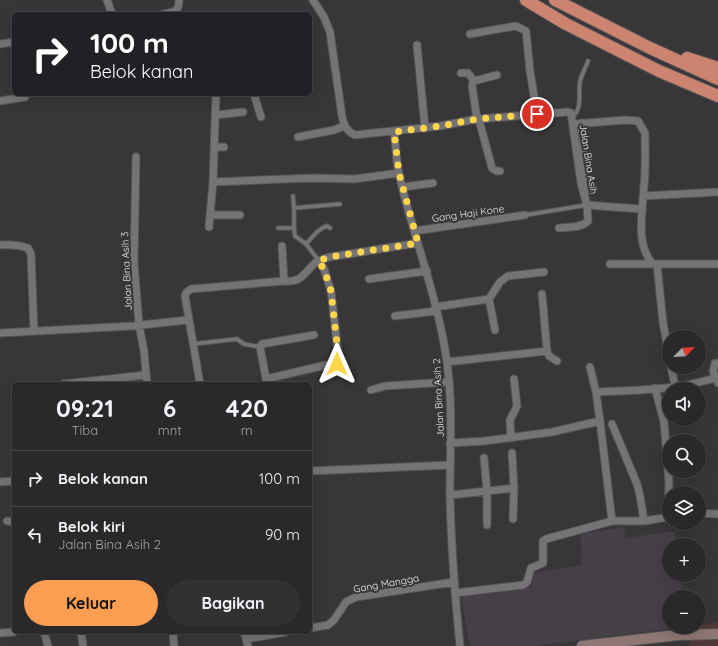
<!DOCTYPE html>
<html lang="id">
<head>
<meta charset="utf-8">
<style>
	:root { --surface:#2a282a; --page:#323032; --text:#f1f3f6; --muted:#a5a6a8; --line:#464447; --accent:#fb9e52 }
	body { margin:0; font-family:Quicksand,sans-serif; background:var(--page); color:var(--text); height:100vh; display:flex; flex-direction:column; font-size:15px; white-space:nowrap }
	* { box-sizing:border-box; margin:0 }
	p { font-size:13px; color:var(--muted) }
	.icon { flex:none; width:22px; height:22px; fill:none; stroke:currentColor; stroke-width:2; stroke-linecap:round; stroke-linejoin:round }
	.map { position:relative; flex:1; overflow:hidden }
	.panel { position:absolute; left:12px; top:382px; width:300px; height:252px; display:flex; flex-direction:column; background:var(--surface); border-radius:6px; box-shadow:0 4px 16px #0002,0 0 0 1px var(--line) }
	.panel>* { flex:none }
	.hud { position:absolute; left:12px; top:12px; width:300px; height:84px; border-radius:6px; box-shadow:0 4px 16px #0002,0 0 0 1px var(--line); background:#202124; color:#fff; overflow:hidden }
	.needle { width:26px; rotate:66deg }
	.buttons { position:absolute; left:662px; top:330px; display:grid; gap:8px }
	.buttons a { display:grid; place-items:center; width:44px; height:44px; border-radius:50%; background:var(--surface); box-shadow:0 4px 16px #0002,0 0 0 1px var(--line); font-size:20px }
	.pin { position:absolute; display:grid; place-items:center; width:34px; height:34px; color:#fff; margin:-17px; border:2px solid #fff; border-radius:50%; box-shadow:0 1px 4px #0007 }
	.me { position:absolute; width:44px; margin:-22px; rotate:0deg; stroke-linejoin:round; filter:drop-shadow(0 0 3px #0008) }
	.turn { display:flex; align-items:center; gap:14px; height:84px; padding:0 12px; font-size:18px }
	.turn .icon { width:52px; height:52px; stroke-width:2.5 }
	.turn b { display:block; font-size:28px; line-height:34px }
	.eta { display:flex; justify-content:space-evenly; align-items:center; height:68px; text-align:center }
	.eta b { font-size:24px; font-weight:700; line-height:28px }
	.primary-button { display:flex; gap:8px; margin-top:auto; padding:8px 12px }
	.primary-button a { flex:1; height:46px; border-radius:24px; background:var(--accent); color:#111; font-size:16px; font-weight:700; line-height:46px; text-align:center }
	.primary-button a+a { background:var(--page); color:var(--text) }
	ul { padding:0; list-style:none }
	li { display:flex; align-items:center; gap:12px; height:56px; padding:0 12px; border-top:1px solid var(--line) }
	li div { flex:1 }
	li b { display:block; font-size:15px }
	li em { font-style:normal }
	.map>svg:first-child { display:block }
	.commercial { fill:#4d3938 }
	.built { fill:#453f46 }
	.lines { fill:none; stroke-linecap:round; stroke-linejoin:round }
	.lane-casing { stroke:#545355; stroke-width:5.5 }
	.street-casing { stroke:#545355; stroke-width:9 }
	.secondary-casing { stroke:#545355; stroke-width:12 }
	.highway-casing { stroke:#545355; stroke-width:14 }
	.lane { stroke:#757376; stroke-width:3.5 }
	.street { stroke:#757376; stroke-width:7 }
	.secondary { stroke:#8f7874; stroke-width:10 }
	.highway { stroke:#cc836f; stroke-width:12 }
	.route { stroke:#ffd54a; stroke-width:7; stroke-dasharray:0 12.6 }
	.labels { text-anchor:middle; stroke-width:4; stroke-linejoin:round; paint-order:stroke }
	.street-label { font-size:10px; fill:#e9e8ea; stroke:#383638 }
</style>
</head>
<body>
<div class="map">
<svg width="718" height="646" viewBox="0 0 718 646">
	<rect width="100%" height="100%" fill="#383638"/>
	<!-- commercial -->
	<path class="commercial" d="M718,622V646H690L688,627H699V625Z"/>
	<!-- built -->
	<path class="built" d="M624,527L626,538L674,531L676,545H669V575H681L684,597H669V627H684L535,646H470L461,596L532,587L533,573L582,565L580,534Z"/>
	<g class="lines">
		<!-- lane casing -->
		<g class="lane-casing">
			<path id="lane" d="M572,117C583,109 578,93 580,81C582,74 586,67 588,61
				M293,196L294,208
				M525,215L587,205
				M278,228H294
				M306,244C313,237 317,229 327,226L330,228
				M319,261L306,244L295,236L294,228V208L340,204
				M193,344L237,339L244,344L260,347"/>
		</g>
		<!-- street casing -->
		<g class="street-casing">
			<path id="street" d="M107,0L112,14
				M313,0L324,17L330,32L342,116C344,125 346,131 355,135L440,126L477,119L568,112L571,113L581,183L587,205L588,221C582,228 568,227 559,228
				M163,14C174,12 179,12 179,0
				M470,34L516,26L526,31L530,71L537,114
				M0,44L14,42
				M417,45L425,128
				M461,73H468L474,81
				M254,94L261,117
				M0,101L25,97
				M216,115L243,112
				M477,119L472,85L474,81L497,75
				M479,120L492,168L496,171H500
				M581,123L587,192
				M573,124L626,120L638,121L645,133C645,150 646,168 644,185C643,210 635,243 652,263
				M394,132C396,145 396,160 399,174C413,237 438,297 447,362C453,405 450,451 450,495C451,546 455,596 460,646
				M298,137L334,130L344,126
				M214,147H224
				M136,157L134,263L139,325L144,351L147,384
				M213,182L312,178L355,179L399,173
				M403,187L433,183
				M643,196L718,192
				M587,205L641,209
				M210,215H240
				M209,227L213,182L216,94
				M414,231L525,215
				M0,245C10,244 19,245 28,248L31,254L34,331
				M282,246L284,281
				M610,264H718
				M657,264L663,323L669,354
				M369,279L427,271
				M542,294L547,351L549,356L557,361
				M489,299L495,330
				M435,307L489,299L500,282L508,276L544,272
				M395,316L436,311
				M0,333L132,326L188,320
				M447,362L547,351
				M718,363H715L713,371L718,383
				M590,367L596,392L600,421L612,521
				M671,367L675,386
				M266,379L339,362L331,291L324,269L319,261
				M63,384L146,375
				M200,384L185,296L186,293L191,289L284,281C300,283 303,275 313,265C317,260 324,259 330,257L418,243
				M267,384L260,347L262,344L314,335
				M655,388L664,422L669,482L668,517
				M371,390L385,386L448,382
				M596,392C636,390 677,390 715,378
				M612,424L637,484L640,496L644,521
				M511,438L510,420L517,406L514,379
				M450,443L485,441L552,432L600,421
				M512,453L514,488L513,519
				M484,458L487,491V525
				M310,471L450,465
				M0,482L14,481
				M450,495L514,488
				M699,513L718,514
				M7,521L14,522
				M455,593L523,585L527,582L531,568L543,563V541L546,539L612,521H644L669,517
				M310,628L328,625L334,620L346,602L356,597L454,582
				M44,632L48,646
				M81,632L83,646
				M173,632L174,646
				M244,632L248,646
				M0,633L14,632
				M246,639L286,632"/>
		</g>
		<!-- secondary casing -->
		<g class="secondary-casing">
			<path id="secondary" d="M582,646L678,635L718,634"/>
		</g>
		<!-- highway casing -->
		<g class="highway-casing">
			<path id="highway" d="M526,0L566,24L659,71L718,96
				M555,0L650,48L718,79
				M687,58L718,68"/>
		</g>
		<!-- lane -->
		<use href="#lane" class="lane"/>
		<!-- street -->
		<use href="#street" class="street"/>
		<!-- secondary -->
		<use href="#secondary" class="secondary"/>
		<!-- highway -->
		<use href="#highway" class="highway"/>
	</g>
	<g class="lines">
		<!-- route -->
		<path class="route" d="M337,364L339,362L331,291L324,269L318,261L330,257L418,243L399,173L394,132L440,126L477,119L537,114"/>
	</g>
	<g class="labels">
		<!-- street labels -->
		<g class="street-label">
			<text transform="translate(589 159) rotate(81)" y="4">Jalan Bina Asih</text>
			<text transform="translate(468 213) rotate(-8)" y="4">Gang Haji Kone</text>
			<text transform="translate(126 271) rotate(-93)" y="4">Jalan Bina Asih 3</text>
			<text transform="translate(438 398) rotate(-93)" y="4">Jalan Bina Asih 2</text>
			<text transform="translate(386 583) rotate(-10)" y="4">Gang Mangga</text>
		</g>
	</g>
</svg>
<div class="buttons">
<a><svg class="needle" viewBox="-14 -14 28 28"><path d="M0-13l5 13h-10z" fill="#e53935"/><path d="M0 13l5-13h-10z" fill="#a5a6a8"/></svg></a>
<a><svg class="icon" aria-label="sound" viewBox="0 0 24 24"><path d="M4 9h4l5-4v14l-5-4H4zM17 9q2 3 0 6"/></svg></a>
<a><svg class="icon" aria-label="search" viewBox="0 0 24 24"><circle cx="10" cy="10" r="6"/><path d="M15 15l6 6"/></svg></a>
<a><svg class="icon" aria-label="layers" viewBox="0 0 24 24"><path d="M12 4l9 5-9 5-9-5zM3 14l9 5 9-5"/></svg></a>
<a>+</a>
<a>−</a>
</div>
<div class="pin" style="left:537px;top:114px;background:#d93025"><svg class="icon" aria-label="arrive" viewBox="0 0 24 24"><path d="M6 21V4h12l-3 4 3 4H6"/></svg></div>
<svg class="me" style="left:337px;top:364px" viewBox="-20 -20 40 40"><path d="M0-17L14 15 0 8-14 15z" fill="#ffd54a" stroke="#fff" stroke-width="4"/></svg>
<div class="hud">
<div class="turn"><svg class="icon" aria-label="right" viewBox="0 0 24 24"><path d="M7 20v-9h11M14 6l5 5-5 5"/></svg><div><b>100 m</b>Belok kanan</div></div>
</div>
<section class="panel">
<div class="eta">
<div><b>09:21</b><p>Tiba</p></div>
<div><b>6</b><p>mnt</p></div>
<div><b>420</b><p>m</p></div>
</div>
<ul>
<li><svg class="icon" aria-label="right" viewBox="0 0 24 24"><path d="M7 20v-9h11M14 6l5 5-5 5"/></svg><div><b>Belok kanan</b></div><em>100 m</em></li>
<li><svg class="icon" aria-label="left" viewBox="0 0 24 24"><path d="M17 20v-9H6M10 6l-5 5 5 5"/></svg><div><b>Belok kiri</b><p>Jalan Bina Asih 2</p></div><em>90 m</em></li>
</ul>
<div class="primary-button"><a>Keluar</a><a>Bagikan</a></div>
</section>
</div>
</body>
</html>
